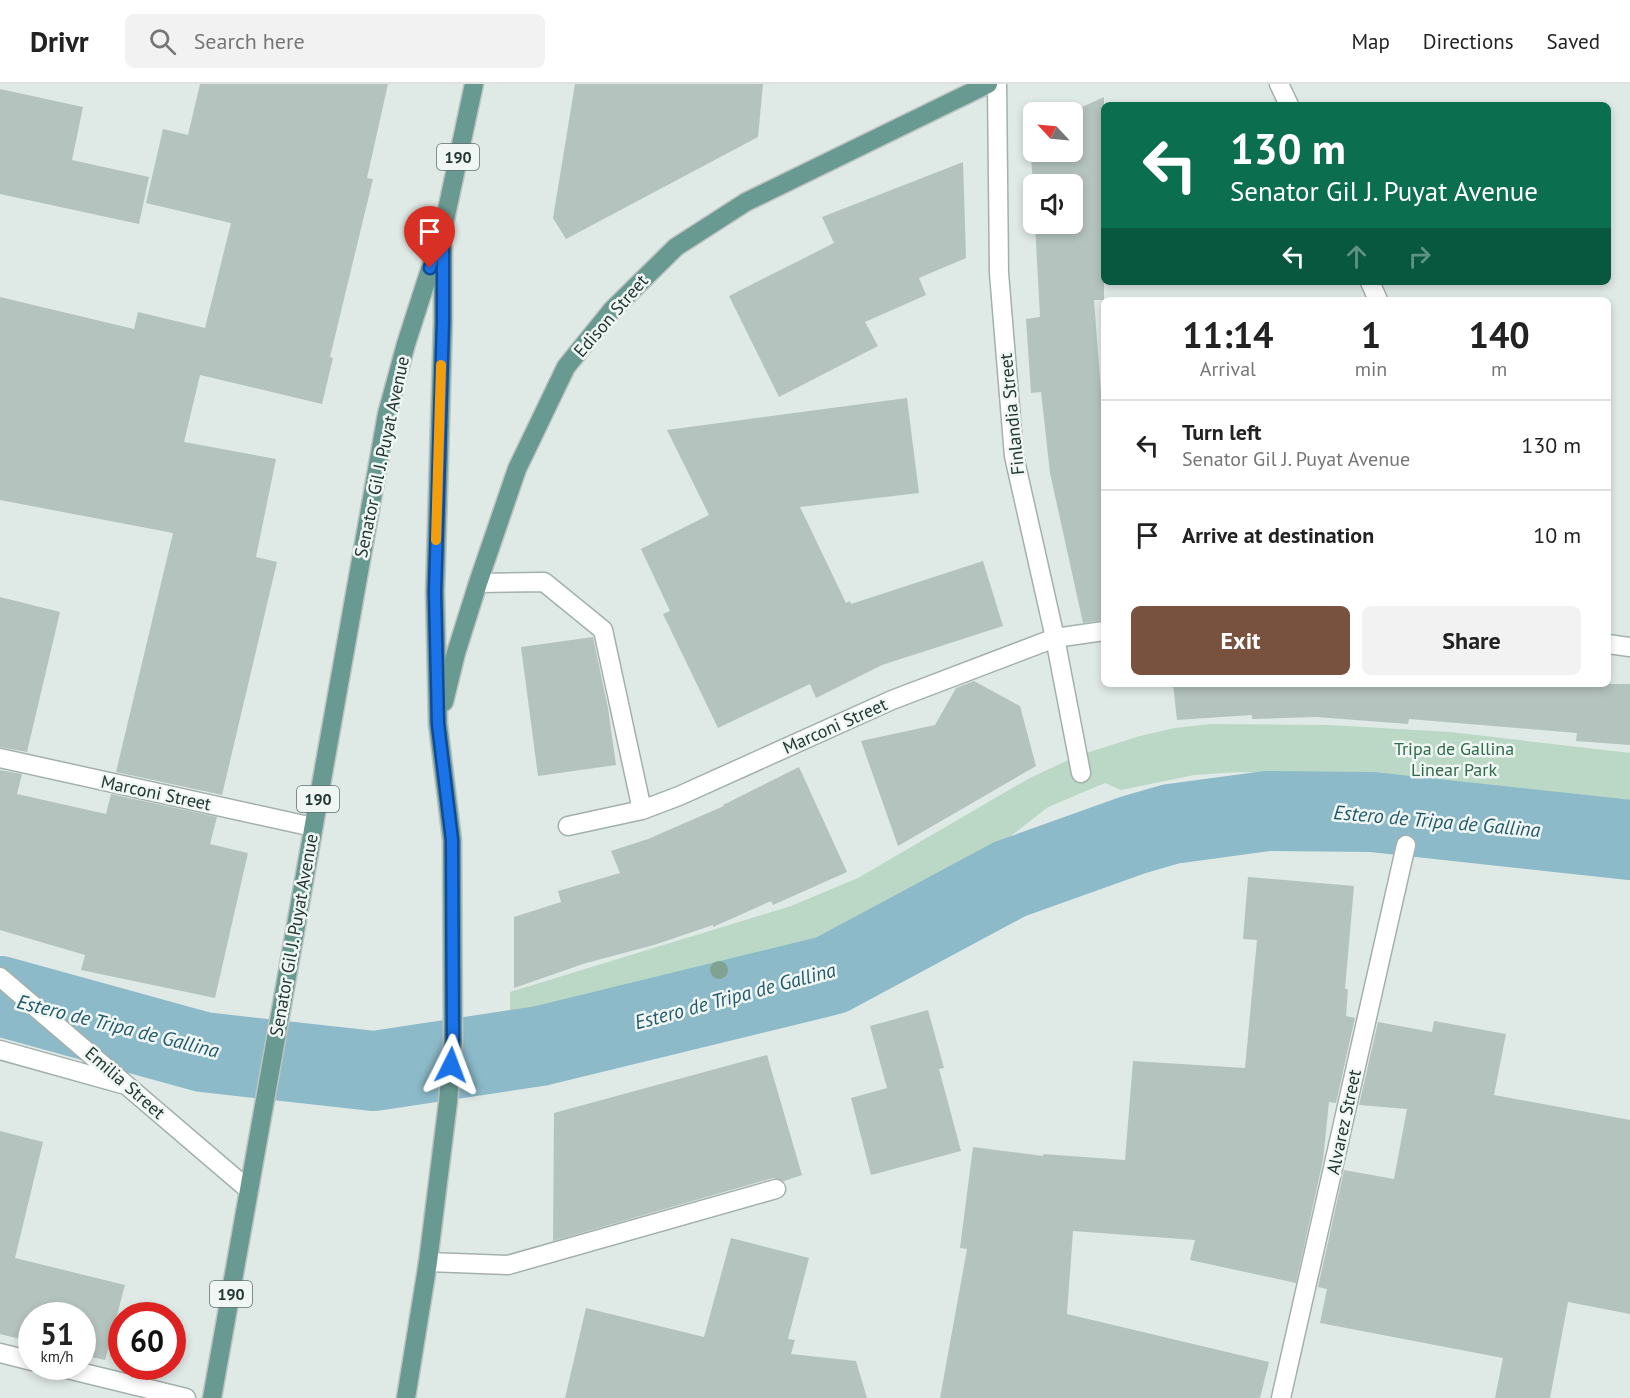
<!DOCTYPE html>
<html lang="en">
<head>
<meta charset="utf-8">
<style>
	:root { --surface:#fff; --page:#f2f2f2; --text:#222; --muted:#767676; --line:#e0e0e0; --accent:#79523f }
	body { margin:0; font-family:"PT Sans",sans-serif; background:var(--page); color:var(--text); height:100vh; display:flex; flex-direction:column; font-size:22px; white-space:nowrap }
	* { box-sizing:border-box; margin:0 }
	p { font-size:20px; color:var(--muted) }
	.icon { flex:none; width:33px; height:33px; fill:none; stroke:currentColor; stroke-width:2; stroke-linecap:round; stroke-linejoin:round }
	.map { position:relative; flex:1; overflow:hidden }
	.drawer { position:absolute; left:1101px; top:213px; width:510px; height:390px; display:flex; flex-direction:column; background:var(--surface); border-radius:9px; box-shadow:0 3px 9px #0003 }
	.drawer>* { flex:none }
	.banner { position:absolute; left:1101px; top:18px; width:510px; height:183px; border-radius:9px; box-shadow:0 3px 9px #0003; background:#0b6e4f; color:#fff; overflow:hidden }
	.needle { width:39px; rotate:296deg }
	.fabs { position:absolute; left:1023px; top:18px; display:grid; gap:12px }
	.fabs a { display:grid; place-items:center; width:60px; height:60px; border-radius:9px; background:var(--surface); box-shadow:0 3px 9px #0003; font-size:30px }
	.speed { position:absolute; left:18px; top:1218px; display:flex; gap:12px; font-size:30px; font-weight:700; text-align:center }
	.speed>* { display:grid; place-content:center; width:78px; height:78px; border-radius:50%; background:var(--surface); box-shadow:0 3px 9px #0003; line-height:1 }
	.speed small { font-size:15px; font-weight:400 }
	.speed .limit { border:9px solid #d22; background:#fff; color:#111 }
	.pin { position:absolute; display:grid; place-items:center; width:51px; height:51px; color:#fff; margin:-62px -26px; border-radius:50% 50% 50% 0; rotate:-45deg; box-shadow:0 0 6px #0007 }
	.pin .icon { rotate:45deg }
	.me { position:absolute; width:66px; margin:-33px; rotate:3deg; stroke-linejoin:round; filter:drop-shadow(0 0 4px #0008) }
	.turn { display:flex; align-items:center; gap:21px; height:126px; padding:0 30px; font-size:27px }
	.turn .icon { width:78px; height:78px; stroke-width:2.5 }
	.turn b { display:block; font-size:42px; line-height:51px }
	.lanes { display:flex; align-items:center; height:57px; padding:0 30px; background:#0003; justify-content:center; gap:30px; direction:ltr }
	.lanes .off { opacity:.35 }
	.eta { display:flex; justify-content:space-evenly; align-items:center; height:102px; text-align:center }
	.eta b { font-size:36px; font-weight:600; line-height:42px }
	.action { display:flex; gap:12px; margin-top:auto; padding:12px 30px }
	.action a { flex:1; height:69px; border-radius:9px; background:var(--accent); color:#fff; font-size:24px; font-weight:600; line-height:69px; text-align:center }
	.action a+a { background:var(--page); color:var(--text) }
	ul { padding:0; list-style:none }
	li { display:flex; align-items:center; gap:18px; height:90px; padding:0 30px; border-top:2px solid var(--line) }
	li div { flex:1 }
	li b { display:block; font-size:22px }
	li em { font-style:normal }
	header { display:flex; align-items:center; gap:36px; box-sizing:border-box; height:84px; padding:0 30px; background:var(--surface); border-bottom:2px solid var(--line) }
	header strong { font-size:28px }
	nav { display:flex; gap:33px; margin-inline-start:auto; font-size:21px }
	.search { width:420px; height:54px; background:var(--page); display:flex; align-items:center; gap:15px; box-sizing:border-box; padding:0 21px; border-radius:9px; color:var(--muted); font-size:22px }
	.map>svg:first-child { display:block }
	.green { fill:#bad8c5 }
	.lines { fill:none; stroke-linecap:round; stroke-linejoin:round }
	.river { stroke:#8cbac9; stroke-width:80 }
	.building { fill:#b5c3be }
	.minor-casing { stroke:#a3b0ac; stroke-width:21 }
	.major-casing { stroke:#bdc3c2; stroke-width:21 }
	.minor { stroke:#fff; stroke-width:18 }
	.major { stroke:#689a91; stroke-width:18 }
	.tree { fill:#7fa390 }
	.route-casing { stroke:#114b97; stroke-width:15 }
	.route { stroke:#1a73e8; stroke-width:10 }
	.slow { stroke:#f59e0b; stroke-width:10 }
	.labels { text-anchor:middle; stroke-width:5; stroke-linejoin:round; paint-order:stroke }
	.shield { fill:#eff6f3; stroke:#60706d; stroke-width:1.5 }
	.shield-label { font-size:16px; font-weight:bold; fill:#223733 }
	.street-label { font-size:18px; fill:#223733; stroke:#eff6f3 }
	.park-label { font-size:18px; fill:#306a4b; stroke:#eff6f3 }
	.water-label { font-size:20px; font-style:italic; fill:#225a6c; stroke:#eff6f3 }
</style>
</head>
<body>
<header>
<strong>Drivr</strong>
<div class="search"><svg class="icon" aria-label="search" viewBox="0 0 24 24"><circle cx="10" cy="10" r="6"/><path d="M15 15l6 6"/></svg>Search here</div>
<nav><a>Map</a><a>Directions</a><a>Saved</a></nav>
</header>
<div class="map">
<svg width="1630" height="1314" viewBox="0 0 1630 1314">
	<rect width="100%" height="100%" fill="#dfe9e5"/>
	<!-- green -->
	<path class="green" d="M1211,640L1329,641L1450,648L1630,669V717L1283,689L1238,688L1194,691L1121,706L1105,699L1048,723L998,762L927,812L863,846L788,872L510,950V908L791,822L858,794L1028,695L1077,672L1140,652L1175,644Z"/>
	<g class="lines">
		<!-- river -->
		<path class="river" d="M0,912L203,968L374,987L540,962L831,891L1010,795L1133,751L1171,740L1268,727L1372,728L1630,756"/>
	</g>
	<!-- building -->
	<path class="building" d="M200,0H388L367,94L373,95L330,273L333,274L322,320L200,291L184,358L276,375L256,473L277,478L222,711L116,688L173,449L0,416V213L134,245L138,228L205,244L231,139L146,119L163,45L188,51Z
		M575,0H763L758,53L566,155L553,134Z
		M0,5L83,23L72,76L149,93L139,140L0,110Z
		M1104,13V216H1094L1101,308L1104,307V536L1083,539L1050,389L1041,308L1031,309L1026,235L1040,233L1035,140H1072V100H1034V113L1029,48L1034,46V68H1072L1071,28Z
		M963,78L966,174L919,194L926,211L865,238L878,262L779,313L729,212L834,159L822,133Z
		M907,314L919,409L800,423L846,519L850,517L851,520L983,477L1003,542L882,581L816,614L810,600L718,644L663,530L670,527L641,465L709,431L667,346Z
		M0,513L60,528L27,668L0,663Z
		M593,553L608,624L616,681L538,692L521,563Z
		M974,597L1020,622L1036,682L898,762L861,657L935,641L956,604Z
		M1173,600H1630V661L1576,657L1577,649L1409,635L1408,640L1316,633L1252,635V631L1177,636Z
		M799,683L847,788L773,821L771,817L713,843V841L654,861L586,879L514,904V833L561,818L558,807L620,789L611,767L648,755L724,722L723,721Z
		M0,686L22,690L17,710L106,730L111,710L217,733L210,760L248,769L215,914L81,886L85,871L0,846Z
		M1248,793L1354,802L1345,905H1348L1346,932L1355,934L1336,1019L1329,1018L1323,1076L1296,1199L1190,1176L1195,1156L1073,1147L1067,1230L1269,1278L1260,1314H940L967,1165L960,1164L973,1063L1043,1072V1070L1125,1076L1133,977L1245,984L1257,856L1243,855Z
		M928,926L944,984L939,985L961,1067L871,1091L851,1014L887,1004L870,942Z
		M1434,937L1506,950L1494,1011L1630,1036V1230L1568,1218L1550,1314H1495L1503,1274L1320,1239L1327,1205L1318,1203L1344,1086L1394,1095L1407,1025L1359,1021L1378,938L1432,948Z
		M767,971L802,1091L784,1097L773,1094L553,1157L554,1029Z
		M0,1047L43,1058L15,1174L125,1201L105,1276L82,1271V1232H32V1258L0,1250Z
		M731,1154L809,1174L788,1255L795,1256L791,1270L856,1277L867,1314H565L586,1224L704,1253Z"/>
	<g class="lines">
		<!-- minor casing -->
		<g class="minor-casing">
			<path id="minor" d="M997,0L999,189L1014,372L1055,554L1081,689
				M1279,0L1289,21
				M1370,198L1378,216
				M478,499L544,498L603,546L642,726
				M1608,560L1630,563
				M0,674L313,743
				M568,742L642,726L679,712L892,616L1055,554L1104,547
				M0,893L249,1106
				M0,966L122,1000
				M428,1178L508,1181L776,1105
				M0,1269L32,1277
				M55,1282L186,1314
				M1281,1314L1406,761"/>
		</g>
		<!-- major casing -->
		<g class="major-casing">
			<path id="major" d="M444,618L456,569L478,499L517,385L566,283L612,226L676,163L746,118L988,0
				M212,1314L387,330L406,260L443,145L474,0
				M406,1314L428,1178L448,1018L453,957L452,756L438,640L435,508L443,237V162"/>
		</g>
		<!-- minor -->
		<use href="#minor" class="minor"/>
		<!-- major -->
		<use href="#major" class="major"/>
	</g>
	<!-- trees -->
	<circle class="tree" cx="719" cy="886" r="9"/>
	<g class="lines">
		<!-- route casing -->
		<g class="route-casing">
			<path id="route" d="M430,184L443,145V237L435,508L438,640L452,756L453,957L451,981"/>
		</g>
		<!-- route -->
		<use href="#route" class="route"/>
		<!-- slow -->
		<path class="slow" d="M436,456L441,281"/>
	</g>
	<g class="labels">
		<!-- shield labels -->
		<g class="shield">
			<rect x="437" y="60" width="42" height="26" rx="4.5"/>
			<rect x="297" y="702" width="42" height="26" rx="4.5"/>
			<rect x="210" y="1197" width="42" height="26" rx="4.5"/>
		</g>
		<g class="shield-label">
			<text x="458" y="79">190</text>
			<text x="318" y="721">190</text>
			<text x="231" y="1216">190</text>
		</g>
		<!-- street labels -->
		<g class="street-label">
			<text transform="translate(611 232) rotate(-49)" y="6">Edison Street</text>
			<text transform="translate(1012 330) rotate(-96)" y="6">Finlandia Street</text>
			<text transform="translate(382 373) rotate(-78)" y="6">Senator Gil J. Puyat Avenue</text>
			<text transform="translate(835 642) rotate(-24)" y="6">Marconi Street</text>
			<text transform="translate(156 709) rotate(12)" y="6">Marconi Street</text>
			<text transform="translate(294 851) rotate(-80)" y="6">Senator Gil J. Puyat Avenue</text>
			<text transform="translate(125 999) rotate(41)" y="6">Emilia Street</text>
			<text transform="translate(1344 1038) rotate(-78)" y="6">Alvarez Street</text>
		</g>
		<!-- park labels -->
		<g class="park-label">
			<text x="1454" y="671">Tripa de Gallina<tspan x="1454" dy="21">Linear Park</tspan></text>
		</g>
		<!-- water labels -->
		<g class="water-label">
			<text transform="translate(1437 737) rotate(5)" y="7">Estero de Tripa de Gallina</text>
			<text transform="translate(735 912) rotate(-15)" y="7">Estero de Tripa de Gallina</text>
			<text transform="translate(118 942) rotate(14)" y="7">Estero de Tripa de Gallina</text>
		</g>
	</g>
</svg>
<div class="fabs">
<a><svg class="needle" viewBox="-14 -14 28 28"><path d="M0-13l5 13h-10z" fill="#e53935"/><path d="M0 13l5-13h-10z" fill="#767676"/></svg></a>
<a><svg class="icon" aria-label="sound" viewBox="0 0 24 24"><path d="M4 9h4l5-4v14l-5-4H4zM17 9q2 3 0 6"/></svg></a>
</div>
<div class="speed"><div>51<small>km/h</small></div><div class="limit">60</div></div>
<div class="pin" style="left:430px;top:184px;background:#d93025"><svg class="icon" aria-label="arrive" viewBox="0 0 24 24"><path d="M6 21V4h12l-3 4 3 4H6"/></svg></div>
<svg class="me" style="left:451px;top:981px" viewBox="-20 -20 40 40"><path d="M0-17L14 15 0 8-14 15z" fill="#1a73e8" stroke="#fff" stroke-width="4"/></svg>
<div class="banner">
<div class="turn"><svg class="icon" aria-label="left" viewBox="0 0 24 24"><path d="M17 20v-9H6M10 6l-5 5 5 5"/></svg><div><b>130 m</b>Senator Gil J. Puyat Avenue</div></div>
<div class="lanes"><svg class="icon" aria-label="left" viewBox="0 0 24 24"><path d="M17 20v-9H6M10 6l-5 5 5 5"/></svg><svg class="icon off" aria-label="ahead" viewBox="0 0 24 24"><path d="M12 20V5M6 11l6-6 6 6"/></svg><svg class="icon off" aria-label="right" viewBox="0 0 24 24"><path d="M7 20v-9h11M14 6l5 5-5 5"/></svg></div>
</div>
<section class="drawer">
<div class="eta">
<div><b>11:14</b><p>Arrival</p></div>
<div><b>1</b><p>min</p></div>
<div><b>140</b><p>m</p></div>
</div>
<ul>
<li><svg class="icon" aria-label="left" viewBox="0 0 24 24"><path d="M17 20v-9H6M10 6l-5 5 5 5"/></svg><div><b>Turn left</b><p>Senator Gil J. Puyat Avenue</p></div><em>130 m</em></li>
<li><svg class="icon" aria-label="arrive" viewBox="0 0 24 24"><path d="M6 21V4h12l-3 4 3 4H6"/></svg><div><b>Arrive at destination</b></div><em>10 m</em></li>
</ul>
<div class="action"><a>Exit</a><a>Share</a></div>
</section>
</div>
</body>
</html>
